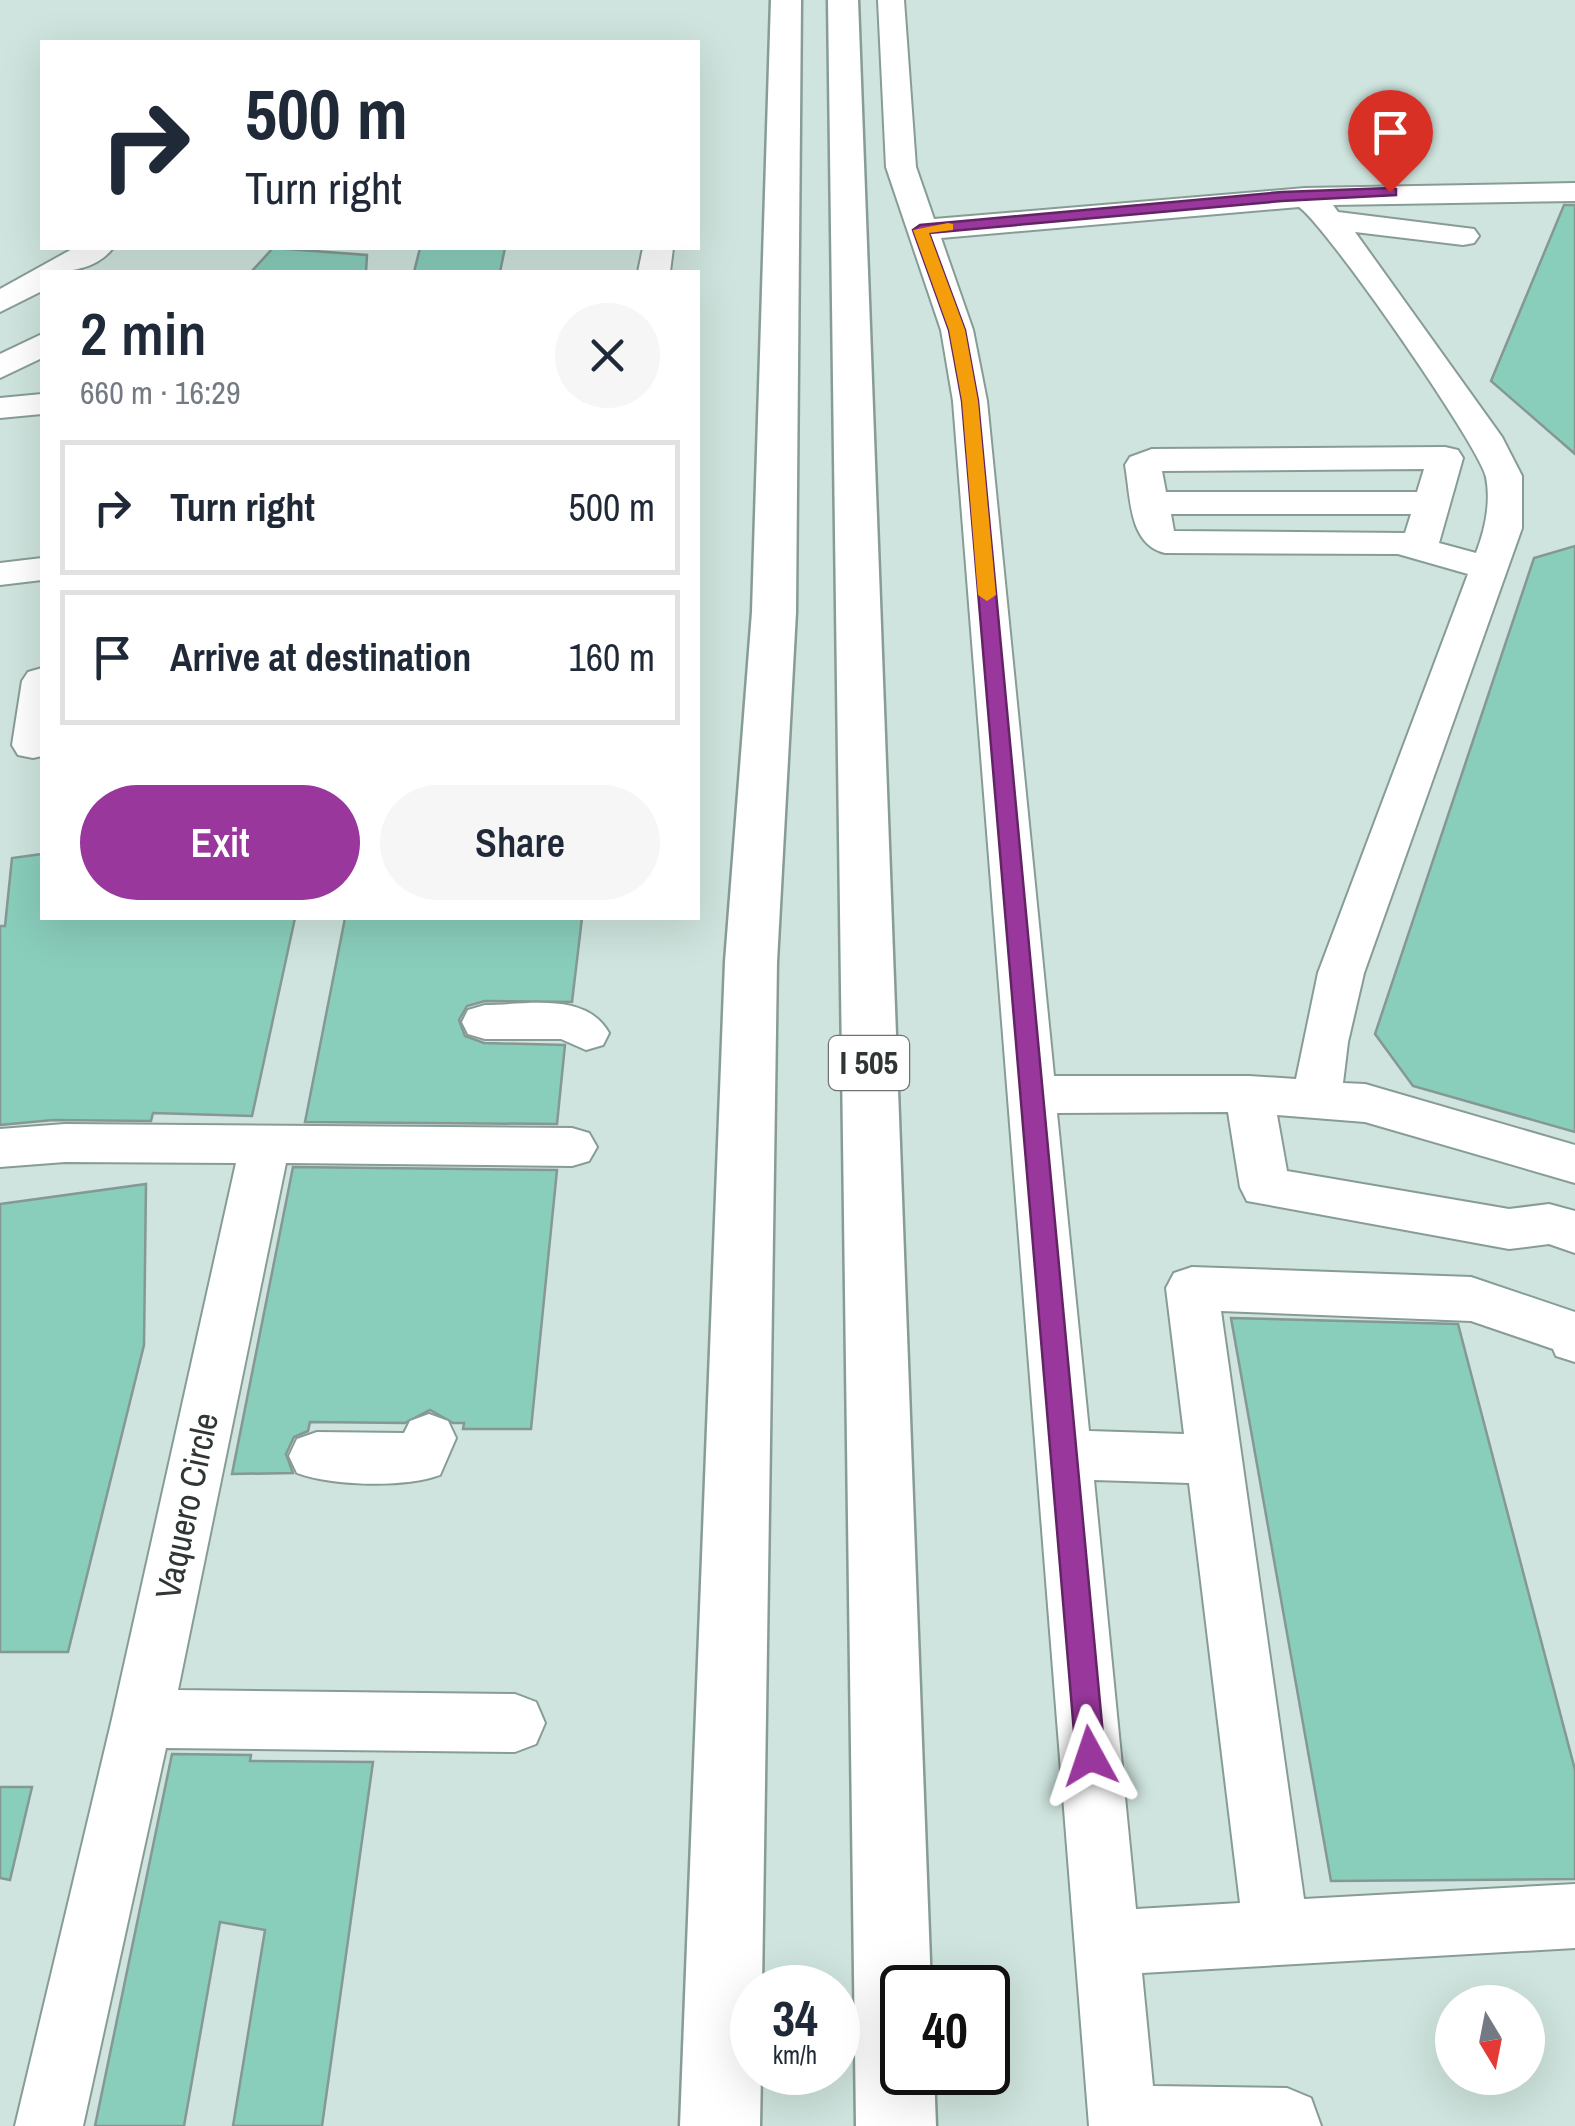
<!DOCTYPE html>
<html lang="en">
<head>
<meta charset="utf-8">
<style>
	:root { --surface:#fff; --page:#f6f6f7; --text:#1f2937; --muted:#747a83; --line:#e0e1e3; --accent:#99379d }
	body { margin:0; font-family:"Archivo Narrow",sans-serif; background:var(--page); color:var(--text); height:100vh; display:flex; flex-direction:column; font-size:38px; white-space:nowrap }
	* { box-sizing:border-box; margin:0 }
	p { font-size:32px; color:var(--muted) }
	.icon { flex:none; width:55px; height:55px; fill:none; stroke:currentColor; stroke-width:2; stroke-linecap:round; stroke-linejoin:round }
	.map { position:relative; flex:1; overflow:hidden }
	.panel { position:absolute; left:40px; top:270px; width:660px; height:650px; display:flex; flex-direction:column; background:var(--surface); border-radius:0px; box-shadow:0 10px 40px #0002 }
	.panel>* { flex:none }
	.hud { position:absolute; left:40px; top:40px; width:660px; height:210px; border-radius:0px; box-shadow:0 10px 40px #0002; background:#fff; color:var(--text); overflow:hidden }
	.needle { width:65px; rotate:170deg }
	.controls { position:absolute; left:1435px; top:1985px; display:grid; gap:20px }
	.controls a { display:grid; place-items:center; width:110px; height:110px; border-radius:50%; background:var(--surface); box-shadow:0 10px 40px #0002; font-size:50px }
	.speed { position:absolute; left:730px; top:1965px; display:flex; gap:20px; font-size:50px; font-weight:700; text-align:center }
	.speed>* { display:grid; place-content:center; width:130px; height:130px; border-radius:50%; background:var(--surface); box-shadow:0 10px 40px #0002; line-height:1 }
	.speed small { font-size:25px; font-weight:400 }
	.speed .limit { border:5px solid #111; border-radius:15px; background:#fff; color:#111 }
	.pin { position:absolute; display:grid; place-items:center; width:85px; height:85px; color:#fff; margin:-102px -42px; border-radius:50% 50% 50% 0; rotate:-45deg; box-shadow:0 0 10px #0007 }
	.pin .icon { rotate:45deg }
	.me { position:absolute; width:110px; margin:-55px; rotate:355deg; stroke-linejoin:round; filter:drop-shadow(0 0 8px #0008) }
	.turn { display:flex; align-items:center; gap:35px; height:210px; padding:0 40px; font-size:45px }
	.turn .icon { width:130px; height:130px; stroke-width:2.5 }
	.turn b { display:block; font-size:70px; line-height:85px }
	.round { display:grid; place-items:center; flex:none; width:105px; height:105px; border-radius:52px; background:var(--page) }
	.head { display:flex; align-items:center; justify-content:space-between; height:170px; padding:0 40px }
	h1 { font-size:60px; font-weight:600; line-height:75px }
	.primary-button { display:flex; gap:20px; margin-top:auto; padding:20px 40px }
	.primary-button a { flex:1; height:115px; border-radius:60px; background:var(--accent); color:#fff; font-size:40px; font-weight:600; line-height:115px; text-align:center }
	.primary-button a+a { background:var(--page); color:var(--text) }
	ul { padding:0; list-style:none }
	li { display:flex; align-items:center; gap:30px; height:135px; margin:0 20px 15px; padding:0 20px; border:5px solid var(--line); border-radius:0px }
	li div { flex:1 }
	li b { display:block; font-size:38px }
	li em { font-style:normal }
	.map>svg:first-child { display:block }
	.building { fill:#89cdbb; stroke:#859893; stroke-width:2.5 }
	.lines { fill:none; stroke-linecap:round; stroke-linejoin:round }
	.minor-casing { stroke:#889c96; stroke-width:4 }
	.highway-casing { stroke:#889c96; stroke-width:5 }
	.minor { fill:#fff; fill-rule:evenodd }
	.highway { fill:#fff; fill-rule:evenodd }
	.route { fill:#99379d; stroke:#632466; stroke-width:2.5 }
	.slow { fill:#f59e0b }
	.labels { text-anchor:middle; stroke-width:10; stroke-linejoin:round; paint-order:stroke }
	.shield { fill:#fff; stroke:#6d7371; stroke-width:2.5 }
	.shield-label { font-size:32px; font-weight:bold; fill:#2f3734 }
	.street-label { font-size:35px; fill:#2f3734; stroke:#fff }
</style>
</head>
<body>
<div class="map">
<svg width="1575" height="2126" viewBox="0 0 1575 2126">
	<rect width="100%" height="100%" fill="#cfe4de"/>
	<!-- building -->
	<path class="building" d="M1564,205H1575V454L1491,381Z
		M273,248L367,255L366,272H251Z
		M420,248H505L500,272H414Z
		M1575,546V1132L1413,1086L1375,1034L1534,558Z
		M42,854V918H295L252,1116L153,1113L151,1121L53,1120L0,1125V926H5L12,858Z
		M345,918H582L572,1002L485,1001L467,1006L459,1020L465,1036L484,1043L565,1045L557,1124L305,1122Z
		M293,1167L557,1170L531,1429H463L464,1423H453L430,1410L405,1423L310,1422L308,1431L294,1437L286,1454L293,1473L232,1474Z
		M146,1184L144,1345L68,1652H0V1204Z
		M1231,1318L1458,1324L1575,1770V1879L1331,1881Z
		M172,1754L251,1755L250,1761L373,1762L322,2126H233L265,1930L220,1922L184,2126H95Z
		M0,1787H32L10,1880L0,1878Z"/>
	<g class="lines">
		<!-- minor casing -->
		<g class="minor-casing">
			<path id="minor" d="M878,0H904L916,167L934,219L1305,188L1575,183V201L1333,205L1338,212L1474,229L1479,236L1474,243L1463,245L1355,232L1502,437L1522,476V528L1364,973L1348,1042L1343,1083L1365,1084L1575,1145V1183L1365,1122L1277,1115L1287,1171L1509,1209L1549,1204L1575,1211V1253L1549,1244L1509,1249L1247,1201L1240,1187L1228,1112L1057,1113L1089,1431L1184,1434L1166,1288L1174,1273L1192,1267L1471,1277L1575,1312V1362L1556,1356L1553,1349L1471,1321L1221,1311L1304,1899L1575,1884V1948L1142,1973L1153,2086L1287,2088L1311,2098L1321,2126H1089L953,401L941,330L886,167ZM1299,207C1326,225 1480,447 1486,477C1491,502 1485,530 1476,553L1439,543L1463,458L1458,450L1445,447L1152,449L1130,457L1125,465C1131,497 1128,544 1165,553L1398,554L1468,574L1318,973L1296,1079L1249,1076H1054L987,401L973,330L941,238ZM1424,469L1417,492H1166L1162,471ZM1171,514H1411L1405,533L1174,531ZM1094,1480L1189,1483L1240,1903L1136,1909Z
				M74,248H113C96,270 68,272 42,272V291L0,312V289Z
				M643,248H673L670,272H638Z
				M42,334V358L0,378V354Z
				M42,394V414L0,418V398Z
				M42,558V580L0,585V563Z
				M42,668V756L33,758L18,755L12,745L22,681L28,672Z
				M485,1005C526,1005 586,991 609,1033L603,1045L586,1050L561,1039H485L468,1034L462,1022L468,1010Z
				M65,1124L572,1128L589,1133L597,1147L589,1161L572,1166L286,1163L178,1690L515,1694L536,1702L545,1723L536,1744L515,1752L166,1748L83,2126H15L112,1719L236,1163L65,1162L0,1167V1129Z
				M429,1414L448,1421L456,1438L440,1475C405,1488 332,1486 297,1473L289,1456L297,1439L317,1432L404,1433L410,1421Z"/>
		</g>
		<!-- highway casing -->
		<g class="highway-casing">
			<path id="highway" d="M771,0H801L796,612L777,962L762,1988H752V2072H761L760,2126H680L725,962L752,612Z
				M828,0H858L931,1988H902V2072H934L936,2126H856Z"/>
		</g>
		<!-- minor -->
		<use href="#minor" class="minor"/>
		<!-- highway -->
		<use href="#highway" class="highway"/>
	</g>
	<!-- route -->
	<path class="route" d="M1390,188L1396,189V195L1282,201L929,233L965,330L978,401L1105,1756L1101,1766L1090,1770L1080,1766L1076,1756L962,401L949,330L913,230L920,225L1282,192Z"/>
	<!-- slow -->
	<path class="slow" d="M948,223L953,224V230L929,233L965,330L978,401L996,595L987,601L978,595L962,401L949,330L913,230Z"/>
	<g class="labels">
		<!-- shield labels -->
		<rect class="shield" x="829" y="1036" width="80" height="54" rx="8"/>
		<g class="shield-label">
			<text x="869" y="1074">I 505</text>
		</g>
		<!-- street labels -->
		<g class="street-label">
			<text transform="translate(187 1506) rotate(-78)" y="12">Vaquero Circle</text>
		</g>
	</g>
</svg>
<div class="controls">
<a><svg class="needle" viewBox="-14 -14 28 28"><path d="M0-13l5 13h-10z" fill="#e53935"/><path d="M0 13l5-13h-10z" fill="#747a83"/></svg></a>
</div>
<div class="speed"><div>34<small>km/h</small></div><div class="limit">40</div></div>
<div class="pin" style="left:1390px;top:192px;background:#d93025"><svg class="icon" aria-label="arrive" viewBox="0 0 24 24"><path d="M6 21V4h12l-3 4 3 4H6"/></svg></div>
<svg class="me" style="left:1090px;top:1756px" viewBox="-20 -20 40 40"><path d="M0-17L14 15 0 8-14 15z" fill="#99379d" stroke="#fff" stroke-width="4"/></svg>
<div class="hud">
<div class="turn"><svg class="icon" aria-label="right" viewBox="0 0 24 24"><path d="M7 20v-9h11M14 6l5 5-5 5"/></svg><div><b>500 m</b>Turn right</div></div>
</div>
<section class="panel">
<div class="head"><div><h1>2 min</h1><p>660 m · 16:29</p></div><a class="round"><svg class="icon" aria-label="close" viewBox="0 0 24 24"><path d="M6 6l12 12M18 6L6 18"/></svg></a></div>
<ul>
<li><svg class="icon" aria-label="right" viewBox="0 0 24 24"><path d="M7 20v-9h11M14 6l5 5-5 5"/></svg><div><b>Turn right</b></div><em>500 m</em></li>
<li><svg class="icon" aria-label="arrive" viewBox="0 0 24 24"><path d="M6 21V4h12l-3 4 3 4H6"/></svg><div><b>Arrive at destination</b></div><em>160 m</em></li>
</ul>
<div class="primary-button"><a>Exit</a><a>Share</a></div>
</section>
</div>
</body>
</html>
